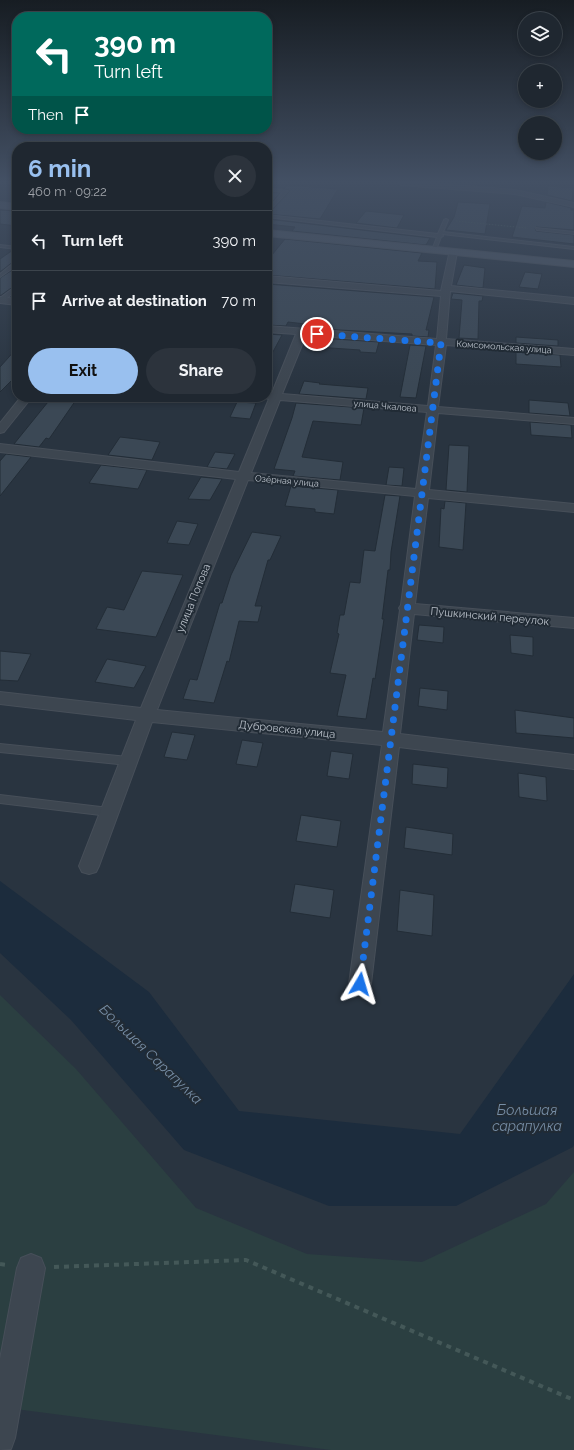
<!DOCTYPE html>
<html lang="en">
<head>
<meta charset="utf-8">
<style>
	:root { --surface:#1f2730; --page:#2c333c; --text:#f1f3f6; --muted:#a1a5ab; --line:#3c444c; --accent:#99c0ef }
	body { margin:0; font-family:Raleway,sans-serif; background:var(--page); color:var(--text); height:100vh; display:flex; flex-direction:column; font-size:15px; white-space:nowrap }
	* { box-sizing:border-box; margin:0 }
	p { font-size:13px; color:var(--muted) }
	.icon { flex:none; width:22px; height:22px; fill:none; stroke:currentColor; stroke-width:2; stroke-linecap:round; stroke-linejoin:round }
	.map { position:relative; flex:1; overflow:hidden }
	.sheet { position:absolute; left:12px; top:142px; width:260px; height:260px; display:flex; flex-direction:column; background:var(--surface); border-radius:16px; box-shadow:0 2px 6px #0003,0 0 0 1px var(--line) }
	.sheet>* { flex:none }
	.guide { position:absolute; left:12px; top:12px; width:260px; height:122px; border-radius:16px; box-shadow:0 2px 6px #0003,0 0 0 1px var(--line); background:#00695c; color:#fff; overflow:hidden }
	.buttons { position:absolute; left:518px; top:12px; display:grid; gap:8px }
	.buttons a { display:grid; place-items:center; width:44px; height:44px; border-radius:50%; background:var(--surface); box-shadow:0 2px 6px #0003,0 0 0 1px var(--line); font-size:20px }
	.pin { position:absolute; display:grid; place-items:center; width:34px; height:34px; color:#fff; margin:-17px; border:2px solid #fff; border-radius:50%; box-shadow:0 1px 4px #0007 }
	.me { position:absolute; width:44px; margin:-22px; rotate:7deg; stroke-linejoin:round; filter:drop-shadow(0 0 3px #0008) }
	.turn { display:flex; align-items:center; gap:14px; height:84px; padding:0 16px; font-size:18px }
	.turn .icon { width:52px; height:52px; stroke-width:2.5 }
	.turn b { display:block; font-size:28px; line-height:34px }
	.then { display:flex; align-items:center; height:38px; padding:0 16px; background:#0003; gap:8px; font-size:15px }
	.round { display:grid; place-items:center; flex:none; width:42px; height:42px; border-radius:21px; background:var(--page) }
	.summary { display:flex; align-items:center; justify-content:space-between; height:68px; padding:0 16px }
	h1 { font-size:24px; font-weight:700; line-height:30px; color:var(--accent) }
	.action { display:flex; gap:8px; margin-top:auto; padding:8px 16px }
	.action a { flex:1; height:46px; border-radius:24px; background:var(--accent); color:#111; font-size:16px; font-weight:700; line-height:46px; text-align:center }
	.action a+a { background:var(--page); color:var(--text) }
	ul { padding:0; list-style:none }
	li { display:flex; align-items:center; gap:12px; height:60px; padding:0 16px; border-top:1px solid var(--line) }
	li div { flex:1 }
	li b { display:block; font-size:15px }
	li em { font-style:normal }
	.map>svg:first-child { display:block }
	.green { fill:#2b3f41 }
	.water { fill:#1c2c3d }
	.building { fill:#3b4855; stroke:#232d37 }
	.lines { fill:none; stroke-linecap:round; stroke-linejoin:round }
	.lane-casing { stroke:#474f59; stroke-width:2 }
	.street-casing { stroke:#474f59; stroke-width:2 }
	.secondary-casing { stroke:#474f59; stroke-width:2 }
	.path-far1 { stroke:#445858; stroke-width:1; stroke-dasharray:1.5 1.5; stroke-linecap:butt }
	.path { stroke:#445858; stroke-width:4; stroke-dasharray:5 5; stroke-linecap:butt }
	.lane { fill:#3d4650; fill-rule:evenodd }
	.street { fill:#3d4650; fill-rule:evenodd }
	.secondary { fill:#4b5562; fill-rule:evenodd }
	.route { stroke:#1a73e8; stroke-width:7; stroke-dasharray:0 12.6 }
	.labels { text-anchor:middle; stroke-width:4; stroke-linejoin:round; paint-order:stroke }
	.far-street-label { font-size:9px; fill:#bac1ca; stroke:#212b35 }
	.street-label { font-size:11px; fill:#bac1ca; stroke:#212b35 }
	.near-water-label { font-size:14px; font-style:italic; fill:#768da5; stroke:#212b35 }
</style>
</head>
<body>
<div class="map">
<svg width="574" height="1450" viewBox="0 0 574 1450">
	<rect width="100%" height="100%" fill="#293440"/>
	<!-- green -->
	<path class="green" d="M0,995L76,1069L196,1208L307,1254L422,1262L546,1204L574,1172V1450H331L0,1407Z"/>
	<!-- water -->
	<path class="water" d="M0,881L149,992L239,1111L460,1134L574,974V1145L573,1147L456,1206H329L184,1150L71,1020L0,953Z"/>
	<!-- building -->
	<path class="building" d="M288,185L338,189L320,219L268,214L289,192V190L284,189Z
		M548,186L573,188L572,201L547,195Z
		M267,192L280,193L267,208Z
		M458,202L490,204L485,234L446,230L454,217Z
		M546,202L571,208V210H574V230L536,227L535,228L536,231L574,235V244L512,237L522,206L545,208Z
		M0,210L17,211V226L0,224Z
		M366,211L404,215L397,228L356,223Z
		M267,219L430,238L426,245L292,231L295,227L267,224Z
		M285,239L422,253L418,261L437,262L435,289L267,275V261Z
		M13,250H17V260L14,261L0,272V259Z
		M464,265L485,268L483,288L456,285Z
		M17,267V286H14L0,296V278Z
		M525,272L542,274L538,289L519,287Z
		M267,284L434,297L426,330H429L428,337L412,336V334L322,329L323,326L288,322L286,326L267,325Z
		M453,293L483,296L482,301H479L478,339L459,338L462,300L451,299Z
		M267,334L282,335L267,363Z
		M516,337L558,340V346L516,343Z
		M320,338L379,342L376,353L360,352V350L317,347Z
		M410,345L426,346L416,398L400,397Z
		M17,348V375L0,392V367Z
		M516,352L560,355L561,367L516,364Z
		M304,381L320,383L319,384L368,388L366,399L299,394Z
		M52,397H78L49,439L46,438L39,447L14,444Z
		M529,400L568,403L570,416L529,413Z
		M237,402L256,403L250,419L230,417Z
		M296,403L364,408L361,425L313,421L302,457L343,462L340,480L293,476L295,471L274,469L292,418Z
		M530,422L571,425L572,438L531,435Z
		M120,437L137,439L160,442L152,460L108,455Z
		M449,445L469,446L467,492L446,490Z
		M215,452L235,454L227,469L207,467Z
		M6,454L31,457L0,496V461Z
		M101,465L147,470L138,489L89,483Z
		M389,467L404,468L402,486L386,485Z
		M201,477L222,479L210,500L188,499Z
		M291,486L338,490L334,514L315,512V509L285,506Z
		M385,495L400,496L391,552L390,570H388L382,619H384L375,679L373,678L366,719L337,716L346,675L330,673L339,634L337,633L340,615H344L350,582L360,583L364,550L375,551Z
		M445,501L466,503L463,550L439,547L441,508L444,509Z
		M177,521L198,524L189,545L167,543Z
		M252,532L281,536L270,560H268L255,606H262L258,622L239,621L229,662L227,661L214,703L183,699L190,679L197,680L220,603H222L231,575Z
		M142,571L183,575L156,637L96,629L107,607L124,610Z
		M419,625L444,627L443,643L417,640Z
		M510,635L533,637V656L511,653Z
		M0,651L31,654L18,681L0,680Z
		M107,659L146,666L134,688L95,682Z
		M420,688L448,691L447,710L418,706Z
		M515,710L574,718V738L516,733Z
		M172,732L195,735L187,760L164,757Z
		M242,740L263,743L257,767L236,764Z
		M331,751L353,754L349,779L327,776Z
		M413,764L448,768L447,788L412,784Z
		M518,773L546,777L547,801L519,797Z
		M301,815L341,821L337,847L296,841Z
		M406,827L453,834L452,855L404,848Z
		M295,884L334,890L330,918L290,912Z
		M400,890L434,895L432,936L397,931Z"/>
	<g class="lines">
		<!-- lane casing -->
		<g class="lane-casing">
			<path id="lane" d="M267,188L288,191L267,213V210L283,192L267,190Z
				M267,215L438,234L444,220L446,219L448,220L443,232L574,247V249L442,234L443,236L441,237L436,250L434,251L432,250L437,237L267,217Z
				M536,228L574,232V234L537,230Z
				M0,245L17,247V249L0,247Z
				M15,262H17V265L0,277V274Z
				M15,287H17V290L3,301H0V298Z
				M0,744L128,757L131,758L133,761L131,764L128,765L0,752Z
				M0,795L109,808L112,809L114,812L112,815L109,816L0,803Z"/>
		</g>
		<!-- street casing -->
		<g class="street-casing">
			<path id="street" d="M398,183H423L515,190L574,203V207L515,194L401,185Z
				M450,250H453L457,252L451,286L574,298V304L450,291L446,339L574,349V355L446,345L438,407L574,418V424L438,413L429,490L574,504V512L428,498L415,604L574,618V628L414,614L400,734L574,755V769L399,747L371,984L368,991L360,994L352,991L349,984L382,745L152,722L99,866L96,872L89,874L82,872L79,866L136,720L0,704V692L141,708L236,479L0,452V444L239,472L269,399L262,397H267V393H272L296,334L267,332V326L437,339L441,296L267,282V276L441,291ZM306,335L436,345L428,406L282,394ZM280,400L427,412L416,489L251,473ZM248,480L415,496L401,605L399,608L400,610L383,732L157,710Z
				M0,297L17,299V305L0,303Z
				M21,397H32L4,432L0,433V423Z
				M31,1254L41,1258L45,1268L15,1438L11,1449L0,1450V1359L17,1268L21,1258Z"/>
		</g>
		<!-- secondary casing -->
		<g class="secondary-casing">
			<path id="secondary" d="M0,202L17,204V210L0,208Z
				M267,230L574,261V267L267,236Z"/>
		</g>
		<!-- path-far1 -->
		<path class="path-far1" d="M456,221L526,228"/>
		<!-- path -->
		<path class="path" d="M0,1264L7,1265
			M54,1267L246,1260L574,1400"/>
		<!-- lane -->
		<use href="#lane" class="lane"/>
		<!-- street -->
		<use href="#street" class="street"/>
		<!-- secondary -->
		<use href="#secondary" class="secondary"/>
	</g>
	<!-- sky -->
	<linearGradient id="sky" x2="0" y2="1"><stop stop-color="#171d23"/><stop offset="0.47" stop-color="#435064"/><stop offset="1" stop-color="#435064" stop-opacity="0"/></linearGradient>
	<rect width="574" height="386" fill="url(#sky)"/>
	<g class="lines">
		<!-- route -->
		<path class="route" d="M317,334L441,343L360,984"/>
	</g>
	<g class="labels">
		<!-- far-street labels -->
		<g class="far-street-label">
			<text transform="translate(504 347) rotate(4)" y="3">Комсомольская улица</text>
			<text transform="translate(385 406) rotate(5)" y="3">улица Чкалова</text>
			<text transform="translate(287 481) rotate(5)" y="3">Озёрная улица</text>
		</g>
		<!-- street labels -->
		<g class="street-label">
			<text transform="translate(193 598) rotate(-68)" y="4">улица Попова</text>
			<text transform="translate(490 616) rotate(5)" y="4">Пушкинский переулок</text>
			<text transform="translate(287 729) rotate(6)" y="4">Дубровская улица</text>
		</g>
		<!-- near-water labels -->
		<g class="near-water-label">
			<text transform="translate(151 1054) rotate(44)" y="5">Большая Сарапулка</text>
			<text x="527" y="1115">Большая<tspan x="527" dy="16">сарапулка</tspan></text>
		</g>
	</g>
</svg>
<div class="buttons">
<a><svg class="icon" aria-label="layers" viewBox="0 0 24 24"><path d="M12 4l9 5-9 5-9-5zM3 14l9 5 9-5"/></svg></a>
<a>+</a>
<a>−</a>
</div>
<div class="pin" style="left:317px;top:334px;background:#d93025"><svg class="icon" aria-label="arrive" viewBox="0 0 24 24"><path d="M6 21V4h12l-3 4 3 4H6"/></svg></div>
<svg class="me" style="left:360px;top:984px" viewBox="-20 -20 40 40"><path d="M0-17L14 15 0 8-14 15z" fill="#1a73e8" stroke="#fff" stroke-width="4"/></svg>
<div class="guide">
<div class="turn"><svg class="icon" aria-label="left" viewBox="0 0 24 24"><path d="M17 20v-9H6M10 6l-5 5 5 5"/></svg><div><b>390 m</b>Turn left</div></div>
<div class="then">Then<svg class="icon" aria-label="arrive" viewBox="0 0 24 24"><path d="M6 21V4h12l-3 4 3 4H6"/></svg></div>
</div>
<section class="sheet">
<div class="summary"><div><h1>6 min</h1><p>460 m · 09:22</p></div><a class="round"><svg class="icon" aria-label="close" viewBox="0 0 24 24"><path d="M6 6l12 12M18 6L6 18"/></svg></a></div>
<ul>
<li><svg class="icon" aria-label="left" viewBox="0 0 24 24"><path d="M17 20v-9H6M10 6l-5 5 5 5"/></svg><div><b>Turn left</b></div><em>390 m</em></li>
<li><svg class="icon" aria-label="arrive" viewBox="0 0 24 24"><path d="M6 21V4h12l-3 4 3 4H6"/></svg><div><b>Arrive at destination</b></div><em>70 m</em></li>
</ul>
<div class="action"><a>Exit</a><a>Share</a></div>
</section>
</div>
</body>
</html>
